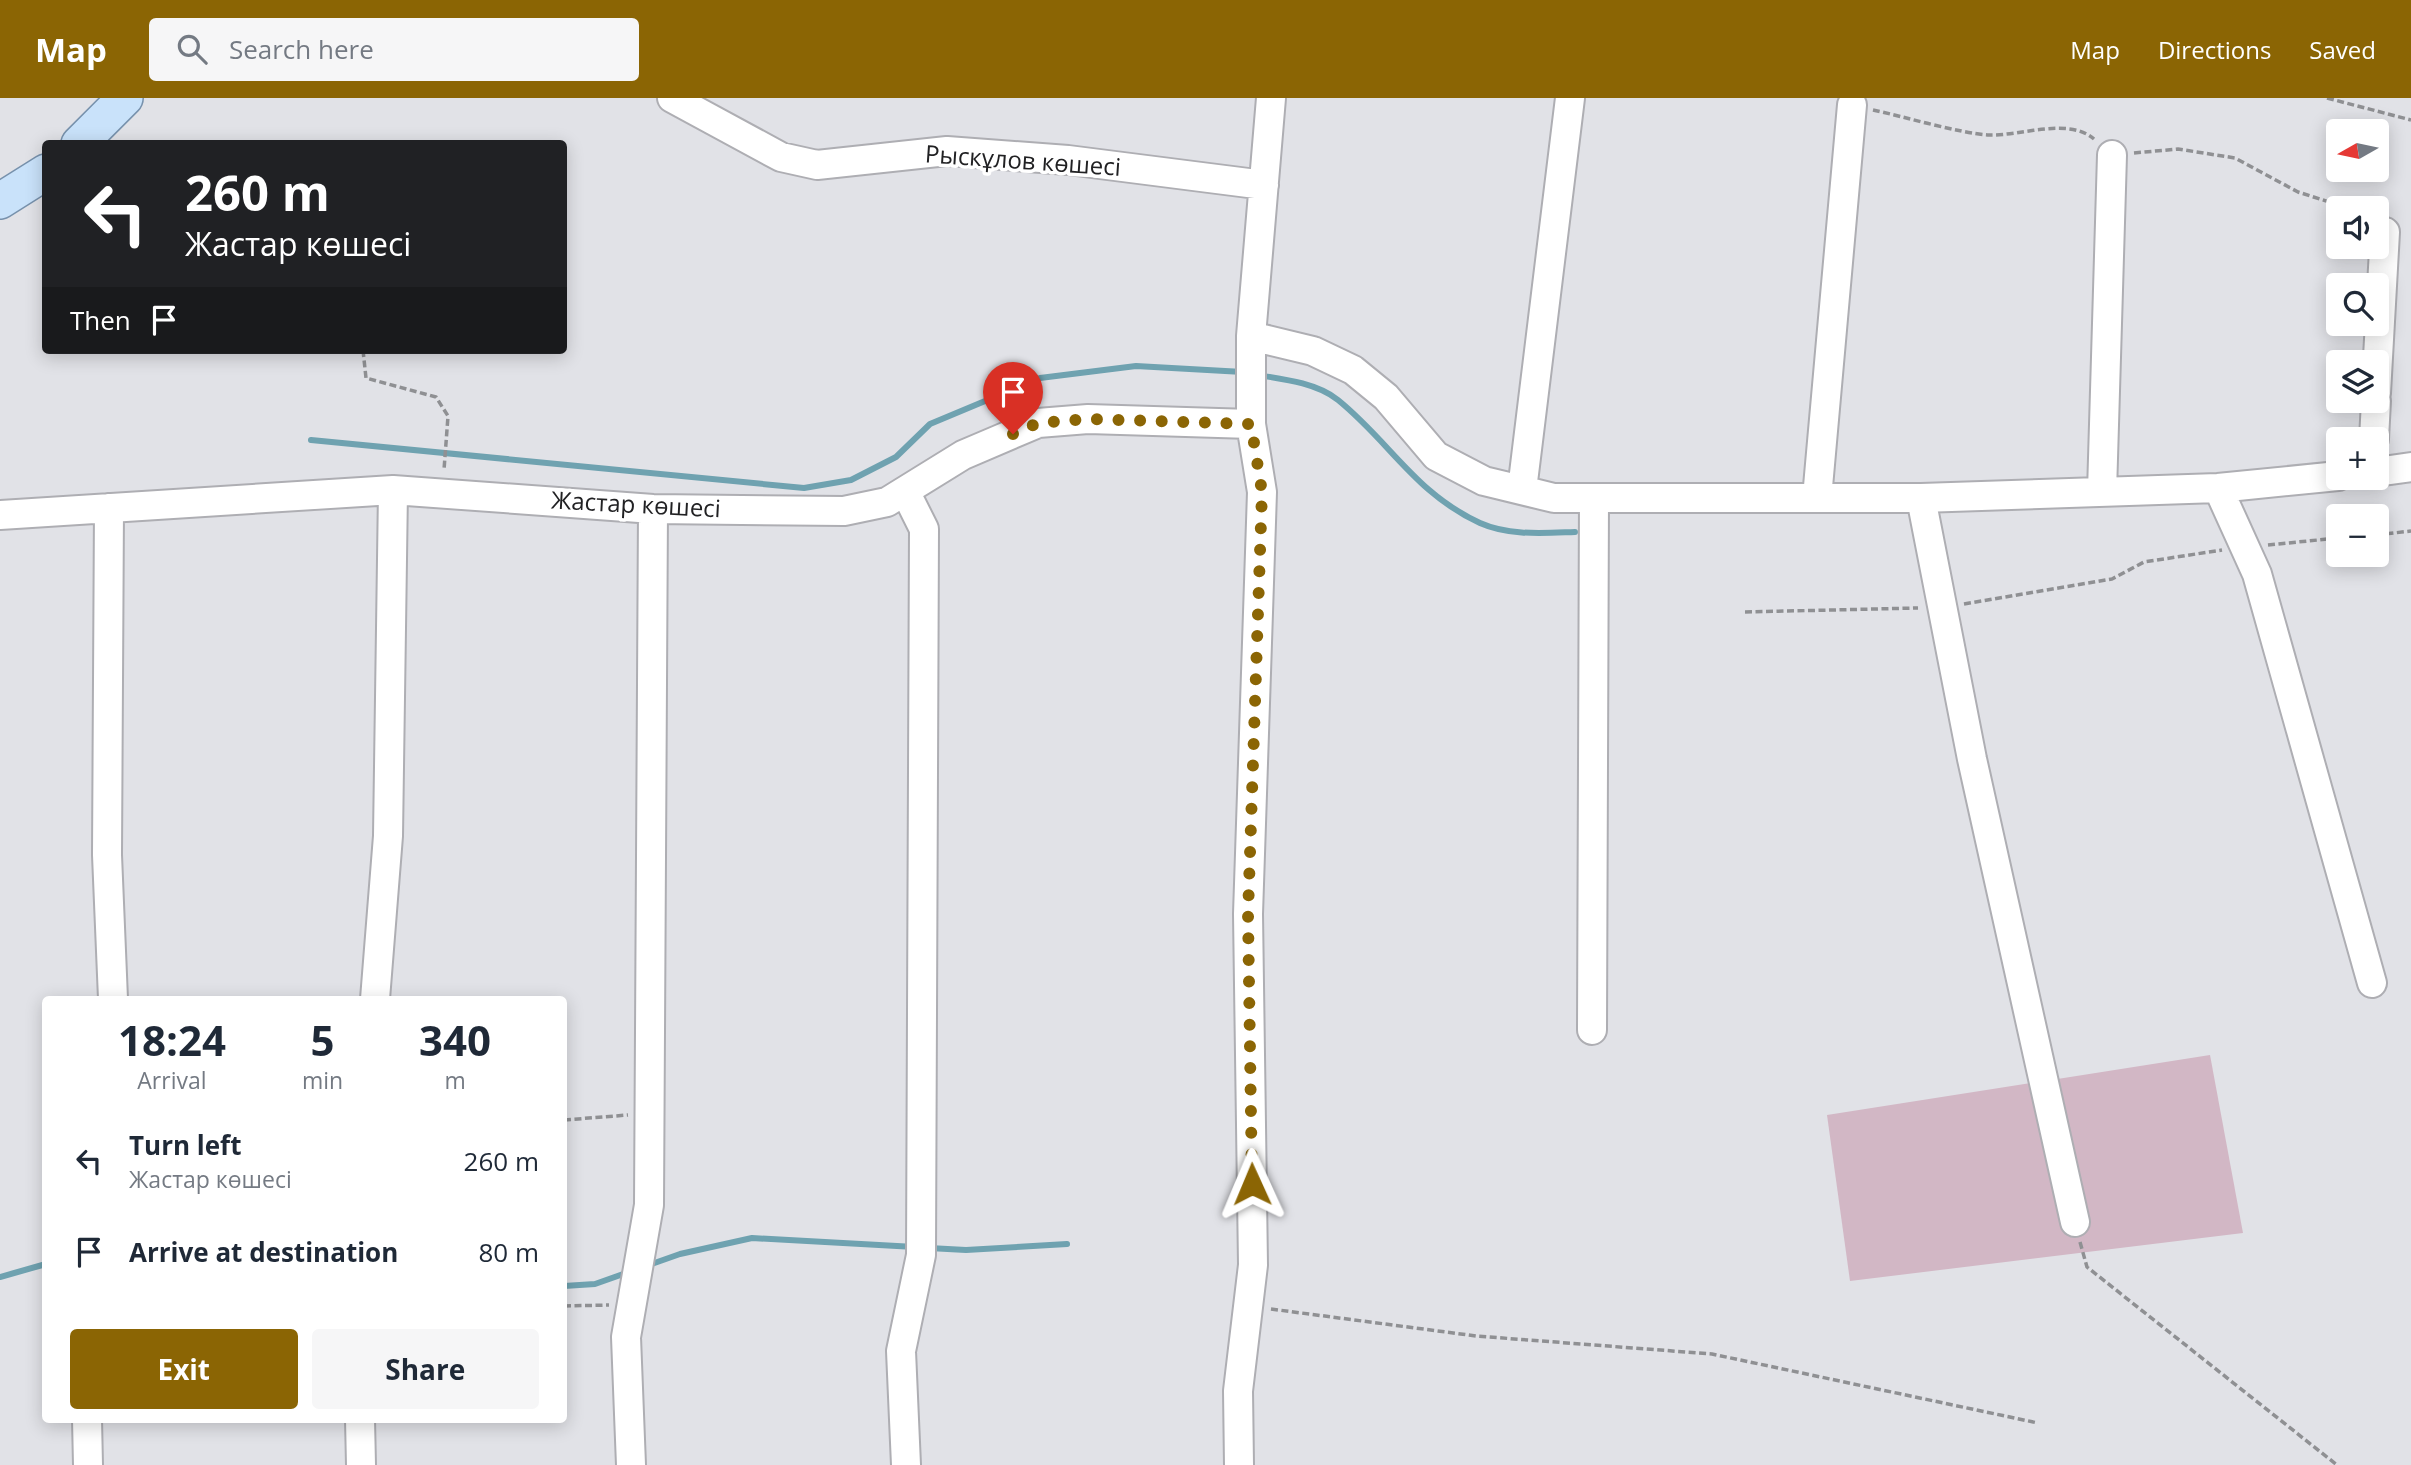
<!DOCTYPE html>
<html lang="en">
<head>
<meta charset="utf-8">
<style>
	:root { --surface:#fff; --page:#f6f6f7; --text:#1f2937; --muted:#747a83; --accent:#8b6504 }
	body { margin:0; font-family:"Open Sans",sans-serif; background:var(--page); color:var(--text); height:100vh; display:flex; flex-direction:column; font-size:26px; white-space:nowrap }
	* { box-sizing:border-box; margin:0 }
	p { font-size:23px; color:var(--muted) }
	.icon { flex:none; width:38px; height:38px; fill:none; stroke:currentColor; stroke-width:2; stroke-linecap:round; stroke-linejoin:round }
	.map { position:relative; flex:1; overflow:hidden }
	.drawer { position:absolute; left:42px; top:898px; width:525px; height:427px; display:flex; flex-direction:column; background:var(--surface); border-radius:7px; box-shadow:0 4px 18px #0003 }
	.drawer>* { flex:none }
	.guide { position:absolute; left:42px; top:42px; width:525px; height:214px; border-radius:7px; box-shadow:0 4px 18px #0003; background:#202124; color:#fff; overflow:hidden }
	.needle { width:46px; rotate:261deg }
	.controls { position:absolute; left:2326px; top:21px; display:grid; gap:14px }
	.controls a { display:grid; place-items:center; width:63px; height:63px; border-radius:7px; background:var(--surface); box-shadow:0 4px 18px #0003; font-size:35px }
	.pin { position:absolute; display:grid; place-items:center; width:60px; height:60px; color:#fff; margin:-72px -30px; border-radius:50% 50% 50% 0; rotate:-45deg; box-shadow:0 0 7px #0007 }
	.pin .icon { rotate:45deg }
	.me { position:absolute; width:77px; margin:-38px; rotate:359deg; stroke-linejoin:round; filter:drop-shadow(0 0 5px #0008) }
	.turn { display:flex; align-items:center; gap:24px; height:147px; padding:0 28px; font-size:32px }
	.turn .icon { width:91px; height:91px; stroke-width:2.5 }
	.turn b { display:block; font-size:49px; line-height:60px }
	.then { display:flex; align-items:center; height:66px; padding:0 28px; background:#0003; gap:14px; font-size:26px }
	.eta { display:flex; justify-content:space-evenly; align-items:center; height:119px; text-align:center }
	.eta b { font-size:42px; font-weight:700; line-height:49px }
	.cta { display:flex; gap:14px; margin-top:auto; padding:14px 28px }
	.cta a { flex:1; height:80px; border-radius:7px; background:var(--accent); color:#fff; font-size:28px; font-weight:700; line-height:80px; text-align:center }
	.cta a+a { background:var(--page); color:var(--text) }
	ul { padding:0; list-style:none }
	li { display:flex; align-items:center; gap:21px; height:91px; padding:0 28px }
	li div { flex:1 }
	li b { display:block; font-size:26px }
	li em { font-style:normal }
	header { display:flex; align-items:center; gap:42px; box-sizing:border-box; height:98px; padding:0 35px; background:var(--accent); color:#fff }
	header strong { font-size:33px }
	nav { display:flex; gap:38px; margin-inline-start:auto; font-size:24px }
	.search { width:490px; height:63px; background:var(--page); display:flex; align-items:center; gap:18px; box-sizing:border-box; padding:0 24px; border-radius:7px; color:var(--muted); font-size:26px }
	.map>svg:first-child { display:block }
	.green { fill:#d2b7c5 }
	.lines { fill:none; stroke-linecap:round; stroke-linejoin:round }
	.stream { stroke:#6fa2b0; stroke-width:6 }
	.minor-casing { stroke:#aeaeb3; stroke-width:32 }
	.major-casing { stroke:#7791ac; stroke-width:38 }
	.path { stroke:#8f9093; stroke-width:3.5; stroke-dasharray:7 3.5; stroke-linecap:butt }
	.minor { stroke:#fff; stroke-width:28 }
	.major { stroke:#c9e2fa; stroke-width:35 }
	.route { stroke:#8b6504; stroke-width:12; stroke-dasharray:0 21.6 }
	.labels { text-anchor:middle; stroke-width:7; stroke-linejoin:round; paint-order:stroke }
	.street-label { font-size:24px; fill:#212123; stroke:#fff }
</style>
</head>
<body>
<header>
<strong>Map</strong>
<div class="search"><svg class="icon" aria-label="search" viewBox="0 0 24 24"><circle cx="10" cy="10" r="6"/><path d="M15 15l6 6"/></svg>Search here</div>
<nav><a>Map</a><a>Directions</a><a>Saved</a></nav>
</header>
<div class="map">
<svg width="2411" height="1367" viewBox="0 0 2411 1367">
	<rect width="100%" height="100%" fill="#e1e2e7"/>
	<!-- green -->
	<path class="green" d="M2210,957L2243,1135L1850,1183L1827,1017Z"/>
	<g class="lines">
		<!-- stream -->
		<path class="stream" d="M1257,277C1283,281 1317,285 1338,302C1390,344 1415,395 1480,425C1509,438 1544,435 1575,434
			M311,342L804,390L851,382L896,359L930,326L1040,280L1136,268L1243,274
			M929,1150L966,1152L1067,1146
			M646,1168L680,1156L752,1140L915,1149
			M0,1179L46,1166
			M564,1188L595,1186L629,1174"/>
		<!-- minor casing -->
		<g class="minor-casing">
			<path id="minor" d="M672,0L781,59L817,67L947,53L1068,62L1264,87
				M1251,238L1313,253L1353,272L1386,299L1436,358L1484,383L1554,400H1921L2218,390L2338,378
				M2376,295L2385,134
				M2374,341L2376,303
				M2376,374L2411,369
				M2218,390L2257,476L2372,885
				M1522,392L1570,0
				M905,393L924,431L921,1157L901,1253L906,1367
				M2102,394L2112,57
				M1817,400L1852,7
				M1921,400L1972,661L2075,1124
				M109,410L107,757L113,901
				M0,417L393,392L653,411L844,413L887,404L963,357L1038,325L1088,321L1251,326
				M375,901L388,738L393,392
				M1592,932L1594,400
				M87,1321L88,1367
				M360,1321L361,1367
				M631,1367L626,1239L649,1107L653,411
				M1239,1367L1238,1293L1253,1167L1248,816L1262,394L1251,326V238L1271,0"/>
		</g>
		<!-- major casing -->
		<g class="major-casing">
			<path id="major" d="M79,46L125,0
				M0,103L46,74"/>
		</g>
		<!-- path -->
		<path class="path" d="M2327,0L2411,22
			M1873,12C1906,19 1958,35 1989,37C2020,38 2069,19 2094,41
			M2134,55L2178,51L2235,60L2298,94L2348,110
			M363,252L366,280L436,299L448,318L444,372
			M2376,437L2411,433
			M2268,447L2338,440
			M1964,506L2112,481L2144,464L2222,452
			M1745,514L1918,510
			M564,1022L628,1017
			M2080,1144L2087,1169L2337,1367
			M564,1208L609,1207
			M1271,1211L1476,1238L1712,1256L2038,1325"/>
		<!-- minor -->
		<use href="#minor" class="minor"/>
		<!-- major -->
		<use href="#major" class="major"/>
	</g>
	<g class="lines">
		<!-- route -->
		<path class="route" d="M1013,336L1038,325L1088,321L1251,326L1262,394L1248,816L1252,1086"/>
	</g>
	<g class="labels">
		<!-- street labels -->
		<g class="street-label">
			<text transform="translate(1023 63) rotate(4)" y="8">Рыскұлов көшесі</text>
			<text transform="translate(636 407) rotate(3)" y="8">Жастар көшесі</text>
		</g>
	</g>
</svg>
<div class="controls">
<a><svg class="needle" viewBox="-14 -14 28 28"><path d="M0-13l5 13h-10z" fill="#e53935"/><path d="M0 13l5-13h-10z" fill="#747a83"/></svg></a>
<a><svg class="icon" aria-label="sound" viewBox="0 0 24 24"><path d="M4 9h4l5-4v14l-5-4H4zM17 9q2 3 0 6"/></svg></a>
<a><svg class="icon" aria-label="search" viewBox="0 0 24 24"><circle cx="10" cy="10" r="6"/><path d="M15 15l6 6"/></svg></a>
<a><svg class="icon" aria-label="layers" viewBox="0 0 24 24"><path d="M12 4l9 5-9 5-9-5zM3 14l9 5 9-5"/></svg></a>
<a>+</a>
<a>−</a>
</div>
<div class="pin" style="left:1013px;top:336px;background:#d93025"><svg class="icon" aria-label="arrive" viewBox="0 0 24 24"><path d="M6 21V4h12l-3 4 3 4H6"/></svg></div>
<svg class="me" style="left:1252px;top:1086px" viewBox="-20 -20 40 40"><path d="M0-17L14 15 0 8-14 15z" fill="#8b6504" stroke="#fff" stroke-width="4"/></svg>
<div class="guide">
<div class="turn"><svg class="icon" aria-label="left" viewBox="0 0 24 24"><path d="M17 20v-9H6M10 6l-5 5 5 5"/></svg><div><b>260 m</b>Жастар көшесі</div></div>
<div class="then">Then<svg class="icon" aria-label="arrive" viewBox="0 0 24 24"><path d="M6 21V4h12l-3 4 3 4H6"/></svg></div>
</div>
<section class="drawer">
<div class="eta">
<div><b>18:24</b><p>Arrival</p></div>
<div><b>5</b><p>min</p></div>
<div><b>340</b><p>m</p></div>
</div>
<ul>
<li><svg class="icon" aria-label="left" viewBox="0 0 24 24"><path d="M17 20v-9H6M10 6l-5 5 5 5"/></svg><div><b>Turn left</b><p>Жастар көшесі</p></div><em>260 m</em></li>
<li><svg class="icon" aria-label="arrive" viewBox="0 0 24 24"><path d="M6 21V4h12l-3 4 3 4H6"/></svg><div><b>Arrive at destination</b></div><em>80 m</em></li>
</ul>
<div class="cta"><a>Exit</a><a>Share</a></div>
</section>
</div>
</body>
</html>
